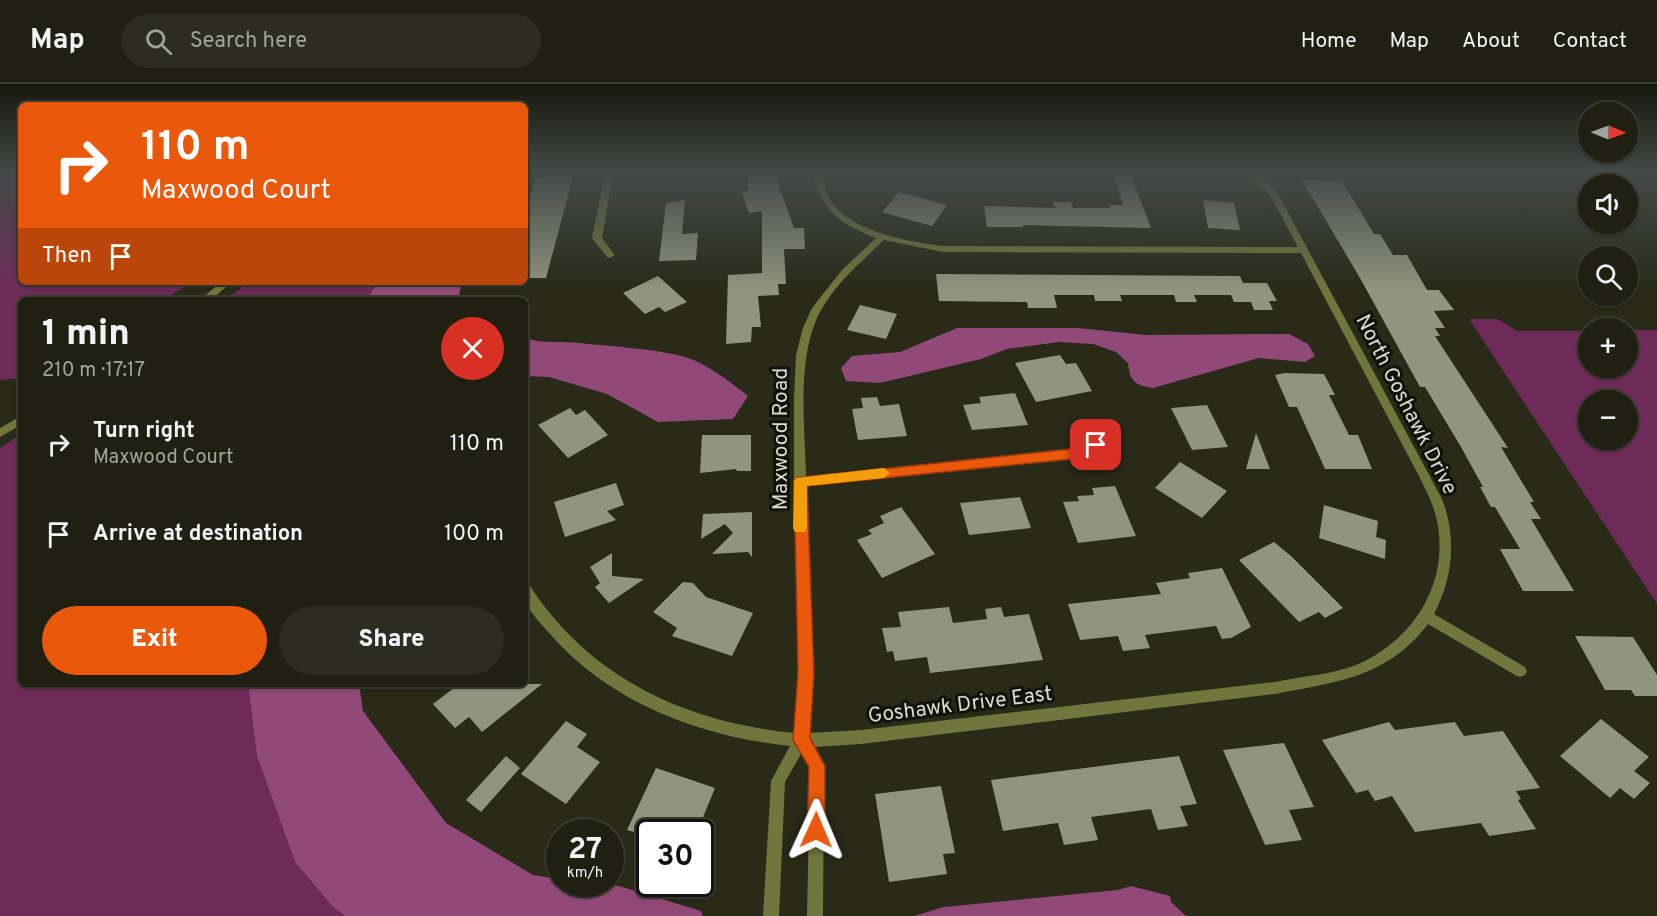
<!DOCTYPE html>
<html lang="en">
<head>
<meta charset="utf-8">
<style>
	:root { --surface:#1f2012; --page:#2c2d20; --text:#f1f3f6; --muted:#a1a39f; --line:#3c3e32; --accent:#ea580c }
	body { margin:0; font-family:Overpass,sans-serif; background:var(--page); color:var(--text); height:100vh; display:flex; flex-direction:column; font-size:22px; white-space:nowrap }
	* { box-sizing:border-box; margin:0 }
	p { font-size:20px; color:var(--muted) }
	.icon { flex:none; width:33px; height:33px; fill:none; stroke:currentColor; stroke-width:2; stroke-linecap:round; stroke-linejoin:round }
	.map { position:relative; flex:1; overflow:hidden }
	.sheet { position:absolute; left:18px; top:213px; width:510px; height:390px; display:flex; flex-direction:column; background:var(--surface); border-radius:9px; box-shadow:0 2px 4px #0004,0 0 0 2px var(--line) }
	.sheet>* { flex:none }
	.banner { position:absolute; left:18px; top:18px; width:510px; height:183px; border-radius:9px; box-shadow:0 2px 4px #0004,0 0 0 2px var(--line); background:#ea580c; color:#fff; overflow:hidden }
	.needle { width:39px; rotate:91deg }
	.fabs { position:absolute; left:1578px; top:18px; display:grid; gap:12px }
	.fabs a { display:grid; place-items:center; width:60px; height:60px; border-radius:50%; background:var(--surface); box-shadow:0 2px 4px #0004,0 0 0 2px var(--line); font-size:30px }
	.speed { position:absolute; left:546px; top:735px; display:flex; gap:12px; font-size:30px; font-weight:700; text-align:center }
	.speed>* { display:grid; place-content:center; width:78px; height:78px; border-radius:50%; background:var(--surface); box-shadow:0 2px 4px #0004,0 0 0 2px var(--line); line-height:1 }
	.speed small { font-size:15px; font-weight:400 }
	.speed .limit { border:3px solid #111; border-radius:9px; background:#fff; color:#111 }
	.pin { position:absolute; display:grid; place-items:center; width:51px; height:51px; color:#fff; margin:-26px; border-radius:12px; box-shadow:0 3px 9px #0006 }
	.me { position:absolute; width:66px; margin:-33px; rotate:1deg; stroke-linejoin:round; filter:drop-shadow(0 0 4px #0008) }
	.turn { display:flex; align-items:center; gap:21px; height:126px; padding:0 24px; font-size:27px }
	.turn .icon { width:78px; height:78px; stroke-width:2.5 }
	.turn b { display:block; font-size:42px; line-height:51px }
	.then { display:flex; align-items:center; height:57px; padding:0 24px; background:#0003; gap:12px; font-size:22px }
	.round { display:grid; place-items:center; flex:none; width:63px; height:63px; border-radius:32px; background:var(--page) }
	.summary { display:flex; align-items:center; justify-content:space-between; height:102px; padding:0 24px }
	h1 { font-size:36px; font-weight:800; line-height:45px }
	.cta { display:flex; gap:12px; margin-top:auto; padding:12px 24px }
	.cta a { flex:1; height:69px; border-radius:36px; background:var(--accent); color:#fff; font-size:24px; font-weight:800; line-height:69px; text-align:center }
	.cta a+a { background:var(--page); color:var(--text) }
	ul { padding:0; list-style:none }
	li { display:flex; align-items:center; gap:18px; height:90px; padding:0 24px }
	li div { flex:1 }
	li b { display:block; font-size:22px }
	li em { font-style:normal }
	header { display:flex; align-items:center; gap:36px; box-sizing:border-box; height:84px; padding:0 30px; background:var(--surface); border-bottom:2px solid var(--line) }
	header strong { font-size:28px }
	nav { display:flex; gap:33px; margin-inline-start:auto; font-size:21px }
	.search { width:420px; height:54px; background:var(--page); display:flex; align-items:center; gap:15px; box-sizing:border-box; padding:0 21px; border-radius:33px; color:var(--muted); font-size:22px }
	.map>svg:first-child { display:block }
	.green { fill:#6e2b59; fill-rule:evenodd }
	.water { fill:#914979 }
	.building { fill:#91947e }
	.lines { fill:none; stroke-linecap:round; stroke-linejoin:round }
	.street { fill:#72763d; fill-rule:evenodd }
	.route { fill:#ea580c; stroke:#983908; stroke-width:1.5 }
	.slow { fill:#f59e0b }
	.labels { text-anchor:middle; stroke-width:6; stroke-linejoin:round; paint-order:stroke }
	.street-label { font-size:21px; fill:#dadcd0; stroke:#11120a }
</style>
</head>
<body>
<header>
<strong>Map</strong>
<div class="search"><svg class="icon" aria-label="search" viewBox="0 0 24 24"><circle cx="10" cy="10" r="6"/><path d="M15 15l6 6"/></svg>Search here</div>
<nav><a>Home</a><a>Map</a><a>About</a><a>Contact</a></nav>
</header>
<div class="map">
<svg width="1657" height="832" viewBox="0 0 1657 832">
	<rect width="100%" height="100%" fill="#292a18"/>
	<!-- green -->
	<path class="green" d="M0,89H21V198H194L161,216H21V294L0,296Z
		M250,198H377L367,216H243L228,213Z
		M1469,235H1498L1517,247H1588V284H1628V246H1657V520ZM1588,316H1628V356H1588Z
		M21,350V600H248L257,672L295,778L332,822L345,832H0V364Z"/>
	<!-- water -->
	<path class="water" d="M377,198H462L458,216H367Z
		M957,244H1078L1146,251L1289,250L1308,260L1315,272L1305,278L1259,274L1153,304C1135,301 1130,298 1128,279L1116,268L1093,260L1059,258L1007,265L981,275L880,299L846,297L841,284L852,272L900,268Z
		M525,254C542,260 562,257 580,259C615,263 651,264 685,273C708,280 730,298 748,312L733,335L658,338L607,310L549,293L525,292Z
		M248,600H359L363,627L446,739L533,791L559,795L560,800L619,802L701,827L703,832H345L332,822L295,778L257,672Z
		M1131,802L1170,812L1171,818L1186,832H914L944,823L1118,806Z"/>
	<!-- building -->
	<path class="building" d="M545,89H574L546,194H525V109H531L535,94H544Z
		M748,89H778L779,103L794,144H804L805,165H784L786,200H778L779,211L758,212L761,243H752L751,258L726,260L728,191L762,189V127L749,129L742,108L748,107Z
		M1113,89H1130L1151,144L1023,141V143H987L984,122L1055,124L1053,118H1071L1073,124H1110L1109,121H1123Z
		M1302,96L1342,97L1374,150H1380L1393,171H1407L1427,206H1439L1454,226L1434,227L1445,244H1435L1440,252H1435L1508,364L1501,363L1534,418H1530L1541,435H1531L1574,507H1523L1500,465H1520L1495,423H1491L1480,403H1483L1461,363L1425,303H1420L1360,194Z
		M899,108L947,121L932,142L882,128Z
		M685,116L682,150L698,149L696,176L659,177L666,119Z
		M1203,116L1234,119L1240,146L1208,144Z
		M936,190L1240,192L1243,199H1267L1277,217H1269L1273,226H1254L1251,218H1234L1231,211H1194L1197,218H1176L1174,211H1120L1122,217H1095L1094,211H1054L1057,224H1028L1027,218L939,217Z
		M658,192L687,218L665,228L659,223L645,230L623,209Z
		M860,221L897,230L886,255L847,246Z
		M1060,271L1066,280L1076,279L1092,307L1036,318L1015,279Z
		M1285,289L1324,290L1335,311H1329L1349,351H1358L1372,385H1325L1297,323H1289L1275,291Z
		M1015,309L1028,341L972,346L963,321L981,319L979,313Z
		M877,313L880,322L899,320L907,352L858,356L852,325L863,324L861,314Z
		M1207,321L1228,363L1192,366L1171,324Z
		M570,324L576,331L585,326L608,351L568,374L538,341Z
		M1256,349L1270,385H1246Z
		M702,351H751V387H737L736,385L700,389Z
		M1180,378L1227,407L1202,434L1155,404Z
		M616,399L624,421L607,427L616,436L565,453L554,418Z
		M1115,402L1136,452L1078,459L1063,418L1079,417L1077,412L1094,411L1092,404Z
		M1020,413L1031,444L969,451L960,419Z
		M1324,421L1378,437L1376,453L1386,456L1385,475L1319,454Z
		M901,423L935,470L882,494L857,456L872,450L868,446L884,439L880,432Z
		M752,428V473L748,468L712,470L733,449L725,440L701,455L703,430Z
		M1274,458L1291,472L1343,524L1325,534L1319,528L1299,538L1239,476Z
		M612,469V492L644,495L609,519L595,503L600,499L590,483Z
		M1222,484L1251,543L1231,554L1222,555L1216,542L1145,551L1150,564L1123,567L1118,552L1080,556L1068,520L1161,510L1156,499L1190,494L1188,489Z
		M683,498L693,499L706,513L753,529L732,572L672,552L677,544L653,528Z
		M949,523L953,539L987,535L985,525L1001,523L1004,533L1029,530L1043,576L930,589L927,573L895,577L893,567L887,568L882,544L901,543L898,528Z
		M1575,552L1633,553L1657,591V612H1635L1631,606H1605Z
		M459,600H542L482,648L469,633L455,644L433,620Z
		M1601,635L1649,673L1634,687L1650,699L1634,715L1620,704L1610,714L1560,672Z
		M566,637L587,650L577,663L600,678L566,720L521,690Z
		M1389,638L1395,646L1455,638L1464,652L1503,647L1540,704L1516,707L1521,715L1518,716L1536,745L1489,752L1481,739L1415,748L1392,712L1375,717L1368,706L1356,709L1322,656Z
		M1284,659L1314,723L1289,726L1302,756L1265,761L1223,666Z
		M506,672L520,684L481,728L466,716Z
		M1179,672L1197,720L1180,722L1188,742L1158,746L1151,725L1091,733L1098,756L1064,761L1058,739L1003,747L991,696Z
		M656,684L715,704L697,748H650V753L627,746Z
		M941,702L955,769L943,770L947,790L889,798L875,710Z"/>
	<g class="lines">
		<!-- street -->
		<path class="street" d="M605,89H613L602,154L615,171L610,174L607,173L592,154Z
			M813,89H821C823,95 824,101 826,107C841,147 906,157 943,162L1298,163L1269,109L1247,91L1254,89L1277,108L1442,415C1457,454 1453,493 1434,530L1525,583L1527,587L1525,591L1520,593L1515,591L1428,540C1387,594 1336,598 1275,610L861,660L814,663L824,682L823,832H807L810,683L801,670L785,698L779,832H763L771,697L790,662C702,653 610,619 551,551C543,542 531,530 526,519C524,514 525,506 525,501L530,502C591,595 686,638 794,649L799,589L794,428V315L796,271L803,244L812,224L842,186L876,154C840,140 822,127 813,89ZM884,156L943,168L1301,169L1420,394C1427,408 1434,422 1437,437C1450,499 1413,557 1356,581C1331,591 1302,592 1275,598L861,646L809,649L813,589L806,401L1082,373L1115,356L1117,353L1115,350H1107L1080,365L806,392C805,342 796,274 820,228C835,200 861,178 884,156Z
			M221,198H232L211,216H200Z
			M21,332V341L0,353V344Z"/>
	</g>
	<!-- sky -->
	<linearGradient id="sky" x2="0" y2="1"><stop stop-color="#17170d"/><stop offset="0.43" stop-color="#434a48"/><stop offset="1" stop-color="#434a48" stop-opacity="0"/></linearGradient>
	<rect width="1657" height="206" fill="url(#sky)"/>
	<!-- route -->
	<path class="route" d="M1096,356L1103,361L1101,364L1082,374L807,402L814,589L810,654L825,682V746L822,752L816,755L810,752L807,746L809,683L793,656L798,589L794,397L796,394L1079,364Z"/>
	<!-- slow -->
	<path class="slow" d="M884,384L890,389L884,394L807,402V444L805,448H795L793,444L794,397L796,394Z"/>
	<g class="labels">
		<!-- street labels -->
		<g class="street-label">
			<text transform="translate(1407 320) rotate(63)" y="7">North Goshawk Drive</text>
			<text transform="translate(780 355) rotate(-90)" y="7">Maxwood Road</text>
			<text transform="translate(960 620) rotate(-7)" y="7">Goshawk Drive East</text>
		</g>
	</g>
</svg>
<div class="fabs">
<a><svg class="needle" viewBox="-14 -14 28 28"><path d="M0-13l5 13h-10z" fill="#e53935"/><path d="M0 13l5-13h-10z" fill="#a1a39f"/></svg></a>
<a><svg class="icon" aria-label="sound" viewBox="0 0 24 24"><path d="M4 9h4l5-4v14l-5-4H4zM17 9q2 3 0 6"/></svg></a>
<a><svg class="icon" aria-label="search" viewBox="0 0 24 24"><circle cx="10" cy="10" r="6"/><path d="M15 15l6 6"/></svg></a>
<a>+</a>
<a>−</a>
</div>
<div class="speed"><div>27<small>km/h</small></div><div class="limit">30</div></div>
<div class="pin" style="left:1096px;top:361px;background:#d93025"><svg class="icon" aria-label="arrive" viewBox="0 0 24 24"><path d="M6 21V4h12l-3 4 3 4H6"/></svg></div>
<svg class="me" style="left:816px;top:746px" viewBox="-20 -20 40 40"><path d="M0-17L14 15 0 8-14 15z" fill="#ea580c" stroke="#fff" stroke-width="4"/></svg>
<div class="banner">
<div class="turn"><svg class="icon" aria-label="right" viewBox="0 0 24 24"><path d="M7 20v-9h11M14 6l5 5-5 5"/></svg><div><b>110 m</b>Maxwood Court</div></div>
<div class="then">Then<svg class="icon" aria-label="arrive" viewBox="0 0 24 24"><path d="M6 21V4h12l-3 4 3 4H6"/></svg></div>
</div>
<section class="sheet">
<div class="summary"><div><h1>1 min</h1><p>210 m · 17:17</p></div><a class="round" style="background:#d93025;color:#fff"><svg class="icon" aria-label="close" viewBox="0 0 24 24"><path d="M6 6l12 12M18 6L6 18"/></svg></a></div>
<ul>
<li><svg class="icon" aria-label="right" viewBox="0 0 24 24"><path d="M7 20v-9h11M14 6l5 5-5 5"/></svg><div><b>Turn right</b><p>Maxwood Court</p></div><em>110 m</em></li>
<li><svg class="icon" aria-label="arrive" viewBox="0 0 24 24"><path d="M6 21V4h12l-3 4 3 4H6"/></svg><div><b>Arrive at destination</b></div><em>100 m</em></li>
</ul>
<div class="cta"><a>Exit</a><a>Share</a></div>
</section>
</div>
</body>
</html>
